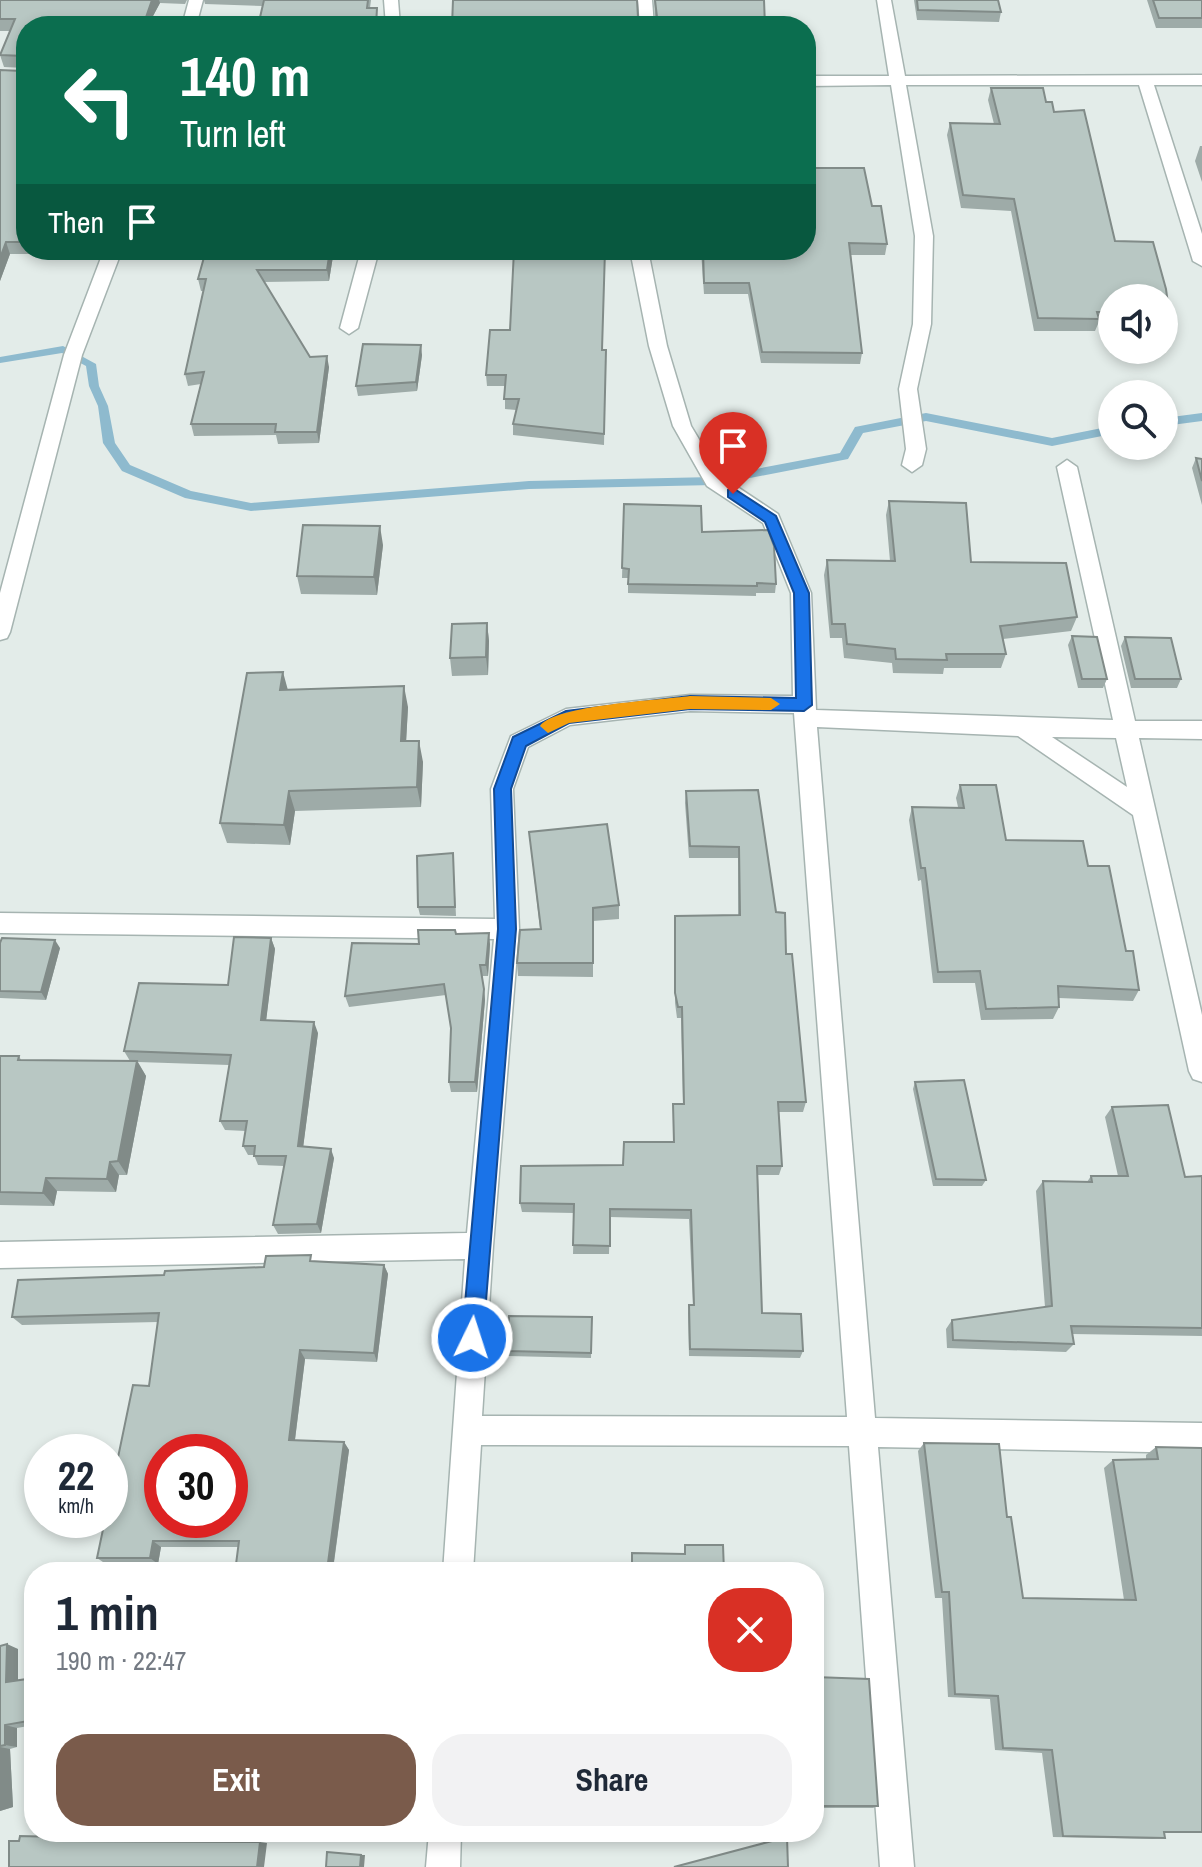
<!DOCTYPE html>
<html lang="en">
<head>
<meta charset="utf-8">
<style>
	:root { --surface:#fff; --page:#f2f2f3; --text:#1f2937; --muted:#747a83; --accent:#7a5b4b }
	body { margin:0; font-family:"Archivo Narrow",sans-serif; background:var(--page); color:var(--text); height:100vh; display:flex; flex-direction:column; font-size:30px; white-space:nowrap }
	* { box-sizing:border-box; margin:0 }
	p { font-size:26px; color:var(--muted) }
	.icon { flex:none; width:44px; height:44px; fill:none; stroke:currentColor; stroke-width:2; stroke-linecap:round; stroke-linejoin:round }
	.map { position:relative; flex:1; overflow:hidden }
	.side { position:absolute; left:24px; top:1562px; width:800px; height:280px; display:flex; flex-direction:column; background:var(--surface); border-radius:32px; box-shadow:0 4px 12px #0003 }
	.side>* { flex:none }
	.guide { position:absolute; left:16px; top:16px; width:800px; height:244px; border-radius:32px; box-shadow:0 4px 12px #0003; background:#0b6e4f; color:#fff; overflow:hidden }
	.buttons { position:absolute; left:1098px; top:284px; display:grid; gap:16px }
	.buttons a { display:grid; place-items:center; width:80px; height:80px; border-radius:50%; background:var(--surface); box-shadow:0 4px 12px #0003; font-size:40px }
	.speed { position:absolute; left:24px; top:1434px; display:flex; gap:16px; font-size:40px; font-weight:700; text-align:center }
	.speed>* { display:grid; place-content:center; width:104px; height:104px; border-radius:50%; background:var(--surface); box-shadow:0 4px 12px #0003; line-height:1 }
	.speed small { font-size:20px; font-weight:400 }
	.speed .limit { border:12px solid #d22; background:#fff; color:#111 }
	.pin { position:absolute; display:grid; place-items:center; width:68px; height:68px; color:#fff; margin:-82px -34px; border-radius:50% 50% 50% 0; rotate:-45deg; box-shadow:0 0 8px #0007 }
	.pin .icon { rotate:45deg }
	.me { position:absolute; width:88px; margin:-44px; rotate:4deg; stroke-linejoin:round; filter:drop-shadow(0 0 6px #0008) }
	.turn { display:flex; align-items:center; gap:28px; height:168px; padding:0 32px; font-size:36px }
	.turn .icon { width:104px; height:104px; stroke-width:2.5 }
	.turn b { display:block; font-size:56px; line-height:68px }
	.then { display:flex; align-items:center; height:76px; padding:0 32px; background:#0003; gap:16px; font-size:30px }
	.round { display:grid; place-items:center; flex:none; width:84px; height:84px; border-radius:32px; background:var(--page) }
	.summary { display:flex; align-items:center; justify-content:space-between; height:136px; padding:0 32px }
	h1 { font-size:48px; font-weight:700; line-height:60px }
	.action { display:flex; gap:16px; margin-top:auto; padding:16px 32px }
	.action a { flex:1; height:92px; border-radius:32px; background:var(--accent); color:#fff; font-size:32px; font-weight:700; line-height:92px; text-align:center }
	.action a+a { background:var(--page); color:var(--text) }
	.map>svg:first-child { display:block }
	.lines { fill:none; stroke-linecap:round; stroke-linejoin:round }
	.stream { fill:#8ebace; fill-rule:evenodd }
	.minor-casing { stroke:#a6b4b1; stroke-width:3 }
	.minor { fill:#fff; fill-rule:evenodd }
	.wall { fill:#9eaba8 }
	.shaded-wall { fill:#818b88 }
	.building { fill:#b8c7c3; stroke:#818b88; stroke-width:2; fill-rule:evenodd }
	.route { fill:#1a73e8; stroke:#114b97; stroke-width:2 }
	.slow { fill:#f59e0b }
</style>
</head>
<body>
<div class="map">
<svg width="1202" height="1867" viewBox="0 0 1202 1867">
	<rect width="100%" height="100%" fill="#e3ece9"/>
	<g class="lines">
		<!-- stream -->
		<path class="stream" d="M63,346L96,364L99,386L108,406L115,443L130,465L191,491L251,503L529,481L714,477L840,453L855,427L926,413L1052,438L1112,426V434L1052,446L926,421L863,433L848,459L714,485L529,489L251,511L185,498L122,471L103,443L98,406L89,386L86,366L62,353L0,363V357Z
			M1202,413V421L1164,426V418Z"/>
		<!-- minor casing -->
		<g class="minor-casing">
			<path id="minor" d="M189,0H203L196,26H182Z
				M384,0H398L400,26H386Z
				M638,0H652L654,26H640Z
				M877,0H891L905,76L1202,75V85H1154L1202,234V266L1193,261L1139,85H906L933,236L931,324L917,389L926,449L922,465L912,472L902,465L906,449L899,389L913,324L915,236L891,85L806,86V76H889Z
				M104,250H122L82,355L10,632L7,638L0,640V593L64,355Z
				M361,250H379L358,328L349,334L340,328Z
				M630,250H648L667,346L691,426L721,476L778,514L811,593L816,710L1113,720L1057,467L1067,460L1077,467L1135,721H1202V739L1139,738L1202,1015V1082L1193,1079L1189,1071L1133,815L1018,736L817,727L875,1418L1202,1423V1453L878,1447L914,1867H880L849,1446L481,1445L473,1572H443L465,1259L0,1268V1242L467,1233L494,939L0,933V913L495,919L491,789L511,736L566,709L690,695L793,696L791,593L763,523L707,486L673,426L649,346ZM690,711L794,713L847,1417L482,1416L493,1246L519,929L513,789L528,747L570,725ZM1052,737L1116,738L1127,787Z
				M429,1832H461L460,1867H426Z"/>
		</g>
		<!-- minor -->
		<use href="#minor" class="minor"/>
	</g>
	<!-- wall -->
	<path class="wall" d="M0,0H187L185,4L160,3L153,16L150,26H26V250H42L40,254H10L0,281V70L22,71L25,68L4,67L0,55L11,31H0Z
		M204,0H371L370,8L378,20L263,6L205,4Z
		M654,0H764L765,26H452L655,17Z
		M914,0H1013H998L1001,12L999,22L917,20Z
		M1147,0H1202V28H1156Z
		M991,88H1043L1046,102H1052L1054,112L1084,110L1115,241L1153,242L1166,289L1168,304L1164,317V298H1112V324H1098L1095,331H1034L1011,211L961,208L947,135L950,123L994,124L988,100Z
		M1200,146H1202V182L1195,161Z
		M872,206L887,244L885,255H851L862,353L860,364L761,363L748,294H704L701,251L686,250H806Z
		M334,250L329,281L264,282L310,357L329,367L319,443L278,444L276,435L194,436L191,424L201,384L188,386L185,374L203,291H201L198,279Z
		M510,330L606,350L604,445L513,435V424L516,410L505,409V386H487L486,375Z
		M422,355L417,391L358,396L356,386Z
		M1196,458L1202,459V505L1192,468Z
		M889,501L971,562L1077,617L1071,631L1003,639L1006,654L1001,668H944L943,674L893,673L892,663L844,658L842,638H830L824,575L827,560L890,561L886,515Z
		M624,504L702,532L776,584L775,593H756V596L628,593V578H622Z
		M383,545L377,595L301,594L297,576Z
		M487,623L489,641L488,675L452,676L450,658Z
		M1072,636L1107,679L1103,688H1078L1068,645Z
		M1125,637L1181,679L1177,688H1131L1121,646Z
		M288,690L408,707L406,741L423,762L421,807L295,811L290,845L227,843L220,823Z
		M960,785L1006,840L1088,866L1126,951L1139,990L1133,1001L1059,998V1007L1053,1019L981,1020L975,983H933L921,880L918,881L909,820L912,807H958L956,798Z
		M758,790L776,912L786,954L806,1102L803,1112H779L782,1166L779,1175H758L762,1313L803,1351L800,1358L689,1356L688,1313L689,1305H693L689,1219L610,1217L609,1254H573L574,1213L522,1212L520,1203L623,1165L673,1142V1104H683L681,1018H677L675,1003V916L738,915V858H689L685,803L686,791Z
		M529,832L619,905V919L593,921V977L518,976L517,963L540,929Z
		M453,853L456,916L420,915L418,907Z
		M456,934L490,944L488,976H482L485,1000L477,1092H451L449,1082L451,1028L446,995L349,1007L345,996L419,944Z
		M271,938L275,949L266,1020L318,1033L303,1147L334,1158L321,1233L278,1234L273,1225L284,1166L258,1165L254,1155H248L243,1146L246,1131L225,1130L220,1121L229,1065L138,1062L146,1076L127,1175H119L116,1192L57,1191L54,1206L0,1205V1056H19L21,1060L130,1061L124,1051L228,985Z
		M0,943L60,948L46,1000L0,998Z
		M915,1082L986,1180L982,1186H933L913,1089Z
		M1112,1107L1185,1177L1202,1176V1336L1072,1334L1074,1344L1066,1352L947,1348L946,1329L952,1320L1045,1307L1036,1191L1043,1181L1087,1182L1091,1176H1118L1105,1117Z
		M314,1262L384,1265L388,1274L377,1362L305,1359L295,1440L344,1442L349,1450L334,1563L412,1569V1572H235L239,1547H161L158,1564H106L97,1558L149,1386L158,1322L22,1325L12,1317L164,1275L264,1267Z
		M592,1317L591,1358L508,1356V1351Z
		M924,1443L1007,1517L1023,1598L1124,1600L1104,1468L1113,1460L1146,1459V1455L1156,1447L1202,1448V1833H1164L1165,1838L1153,1839L1053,1837L1042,1753L995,1750L990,1699L948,1697L942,1598H935L918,1451Z
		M0,1646L18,1649V1680L34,1678V1725L17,1728V1747L10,1749L13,1807L0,1811Z
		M814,1677L878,1806L873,1808H814Z"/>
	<!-- shaded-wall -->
	<path class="shaded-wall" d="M152,0H159L160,3L153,16L150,26H143Z
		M6,242L10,254L0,281V258Z
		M330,250H334L329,281L327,270Z
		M421,345L422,355L417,391L416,382Z
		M327,356L329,367L319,443L317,432Z
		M380,526L383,545L377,595L374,577Z
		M487,623L489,641L488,675L486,657Z
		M283,672L289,694L280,690Z
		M404,686L408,707L405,762L401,741Z
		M419,741L423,762L421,807L417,787Z
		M289,791L295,811L290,845L284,825Z
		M489,933L490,944L488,976L486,965Z
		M271,938L275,949L265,1030L261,1020Z
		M55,940L60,948L46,1000L41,992Z
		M484,989L485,1000L477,1092L475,1082Z
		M314,1022L318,1033L302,1156L298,1146Z
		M137,1061L146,1076L127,1175L118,1161Z
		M331,1149L334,1158L321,1233L317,1224Z
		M110,1162L119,1175L116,1192L107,1179Z
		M46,1178L57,1191L54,1206L43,1193Z
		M384,1265L388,1274L377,1362L374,1353Z
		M300,1350L305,1359L294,1447L289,1440Z
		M344,1442L349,1450L333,1568L328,1563Z
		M153,1541L161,1547L158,1564L150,1558Z
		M7,1644L18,1649V1686L6,1682Z
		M5,1725L17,1728V1747L5,1745Z
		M0,1747L10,1749L13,1807L0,1811Z
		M58,1837H68L67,1842L57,1841Z
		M260,1842L267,1843L264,1867H257Z
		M361,1855H365L364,1867H360Z"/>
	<!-- building -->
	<path class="building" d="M0,0H152L143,26H26V242H6L0,258V70L22,71L25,68L24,56L0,55L15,19H0Z
		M264,0H368L367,8H377L376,26H258Z
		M453,0H637L638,17H657L655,0H764L765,26H684L683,18L609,19L608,26H452Z
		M917,0H998L1001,12L918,10Z
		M1153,0H1202V18H1159Z
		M991,88H1043L1046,102H1052L1054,112L1084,110L1115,241L1153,242L1166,289L1168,304L1164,303V298H1112V312H1097L1099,319L1038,318L1014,199L963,195L950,123L1000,124Z
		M806,168H864L872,206H881L887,244L849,243L862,353L762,352L749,283H704L703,250H806Z
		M206,250H330L327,270H257L310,357L327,356L317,432H275L276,424H191L204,372L185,374L206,279H198Z
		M514,250H605L602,350H606L604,434L513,424L519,399H504L506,375H486L490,330H510Z
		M363,344L421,345L416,382L356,386Z
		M1196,458L1202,459V481Z
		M889,501L966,503L971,562L1066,563L1077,617L1000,626L1006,654H946L947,660L896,659L895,649L847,644L845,624H832L827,560L895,561Z
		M624,504L701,506L702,532L768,530L774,546L776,584L757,583V586L628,584L629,569L622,568Z
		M303,525L380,526L374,577L297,576Z
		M487,623L486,657L450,658L452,624Z
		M1072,636L1097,637L1107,679H1082Z
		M1125,637L1171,638L1181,679H1135Z
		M283,672L280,690L404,686L401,741H419L417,787L289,791L284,825L220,823L247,673Z
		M960,785H996L1006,840L1083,841L1088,866H1109L1126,951H1133L1139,990L1058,986L1059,1007L986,1009L980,971L938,972L925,868H921L912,807L964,808Z
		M758,790L776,912L785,913L786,954H792L806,1102H778L782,1166H757L762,1313L801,1314L803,1351L690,1349L689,1305H694L691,1210L610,1209V1246L573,1245L574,1204L520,1203L521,1166L623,1165L624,1142H674L673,1104H684L682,1007H678L675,993V916L740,915L739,847L690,846L686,791Z
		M607,824L619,905L593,908V963H517L520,930L541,929L529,832Z
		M453,853L455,907H418L417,856Z
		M418,930H455L456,934L489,933L486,965H480L484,989L475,1082H449L451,1028L444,984L345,996L352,943L419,944Z
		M234,937L271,938L261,1020L314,1022L298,1146L331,1149L317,1224L273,1225L286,1156H254L255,1146H243L247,1121H220L231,1055L124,1051L139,983L228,985Z
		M2,938L55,940L41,992L0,991V943Z
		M0,1056H19L18,1060L137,1061L118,1161L110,1162L107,1179L46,1178L43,1193L0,1192Z
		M964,1080L986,1180L936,1179L915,1082Z
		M1168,1105L1185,1177L1202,1176V1328L1071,1326L1074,1344L953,1340L952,1320L1052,1306L1043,1181L1092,1182L1091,1176H1128L1112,1107Z
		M311,1255L310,1261L384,1265L374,1353L300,1350L289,1440L344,1442L328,1563L408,1564V1572H235L239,1541H153L150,1558H97L105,1520H110V1496L133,1385L149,1386L159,1313L12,1317L18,1280L164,1275L165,1271L264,1267L266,1256ZM162,1452H230V1520H162Z
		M509,1316L592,1317L591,1353L508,1351Z
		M924,1443L999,1444L1007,1517H1011L1023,1598L1136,1600L1113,1460L1158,1459L1156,1447L1202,1448V1832H1164L1165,1838L1063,1836L1052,1750L1003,1748L998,1696L955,1694L949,1592H942Z
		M685,1545H723L724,1572H632V1553L685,1554Z
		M7,1644L6,1682L34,1678V1720L5,1725V1745L0,1746V1646Z
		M814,1677L869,1679L878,1806H814Z
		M20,1836L58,1837L57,1841L260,1842L257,1867H9V1841H19Z
		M787,1837L788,1867H674Z
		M327,1852L361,1855L360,1867H326Z"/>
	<!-- route -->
	<path class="route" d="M733,488L776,516L809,593L812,705L804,711L690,709L569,723L526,746L511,789L516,929L483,1338L480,1346L472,1349L465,1346L462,1338L498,929L494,789L513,737L566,711L690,696L796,698L794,593L765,522L728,497V490Z"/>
	<!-- slow -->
	<path class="slow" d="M690,696L771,698L780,704L771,710L690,709L569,723L548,733L540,726C555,705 660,700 690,696Z"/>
</svg>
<div class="buttons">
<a><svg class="icon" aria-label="sound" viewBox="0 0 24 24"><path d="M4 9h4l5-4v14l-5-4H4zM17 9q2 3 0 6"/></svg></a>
<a><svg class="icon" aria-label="search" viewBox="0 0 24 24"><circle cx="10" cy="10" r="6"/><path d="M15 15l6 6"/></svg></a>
</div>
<div class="speed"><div>22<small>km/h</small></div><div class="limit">30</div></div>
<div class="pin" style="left:733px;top:494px;background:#d93025"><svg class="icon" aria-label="arrive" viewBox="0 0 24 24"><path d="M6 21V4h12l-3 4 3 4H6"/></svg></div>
<svg class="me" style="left:472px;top:1338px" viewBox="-20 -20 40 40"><circle r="17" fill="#1a73e8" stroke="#fff" stroke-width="3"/><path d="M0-11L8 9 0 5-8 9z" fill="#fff"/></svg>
<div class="guide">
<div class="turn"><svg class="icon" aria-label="left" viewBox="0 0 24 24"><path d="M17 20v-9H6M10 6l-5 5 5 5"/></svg><div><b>140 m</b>Turn left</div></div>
<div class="then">Then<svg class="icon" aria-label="arrive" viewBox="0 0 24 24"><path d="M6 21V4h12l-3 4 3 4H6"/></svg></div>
</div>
<section class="side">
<div class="summary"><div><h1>1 min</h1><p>190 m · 22:47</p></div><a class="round" style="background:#d93025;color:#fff"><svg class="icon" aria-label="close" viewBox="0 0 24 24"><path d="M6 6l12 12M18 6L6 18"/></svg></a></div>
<div class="action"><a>Exit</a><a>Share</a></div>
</section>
</div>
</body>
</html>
